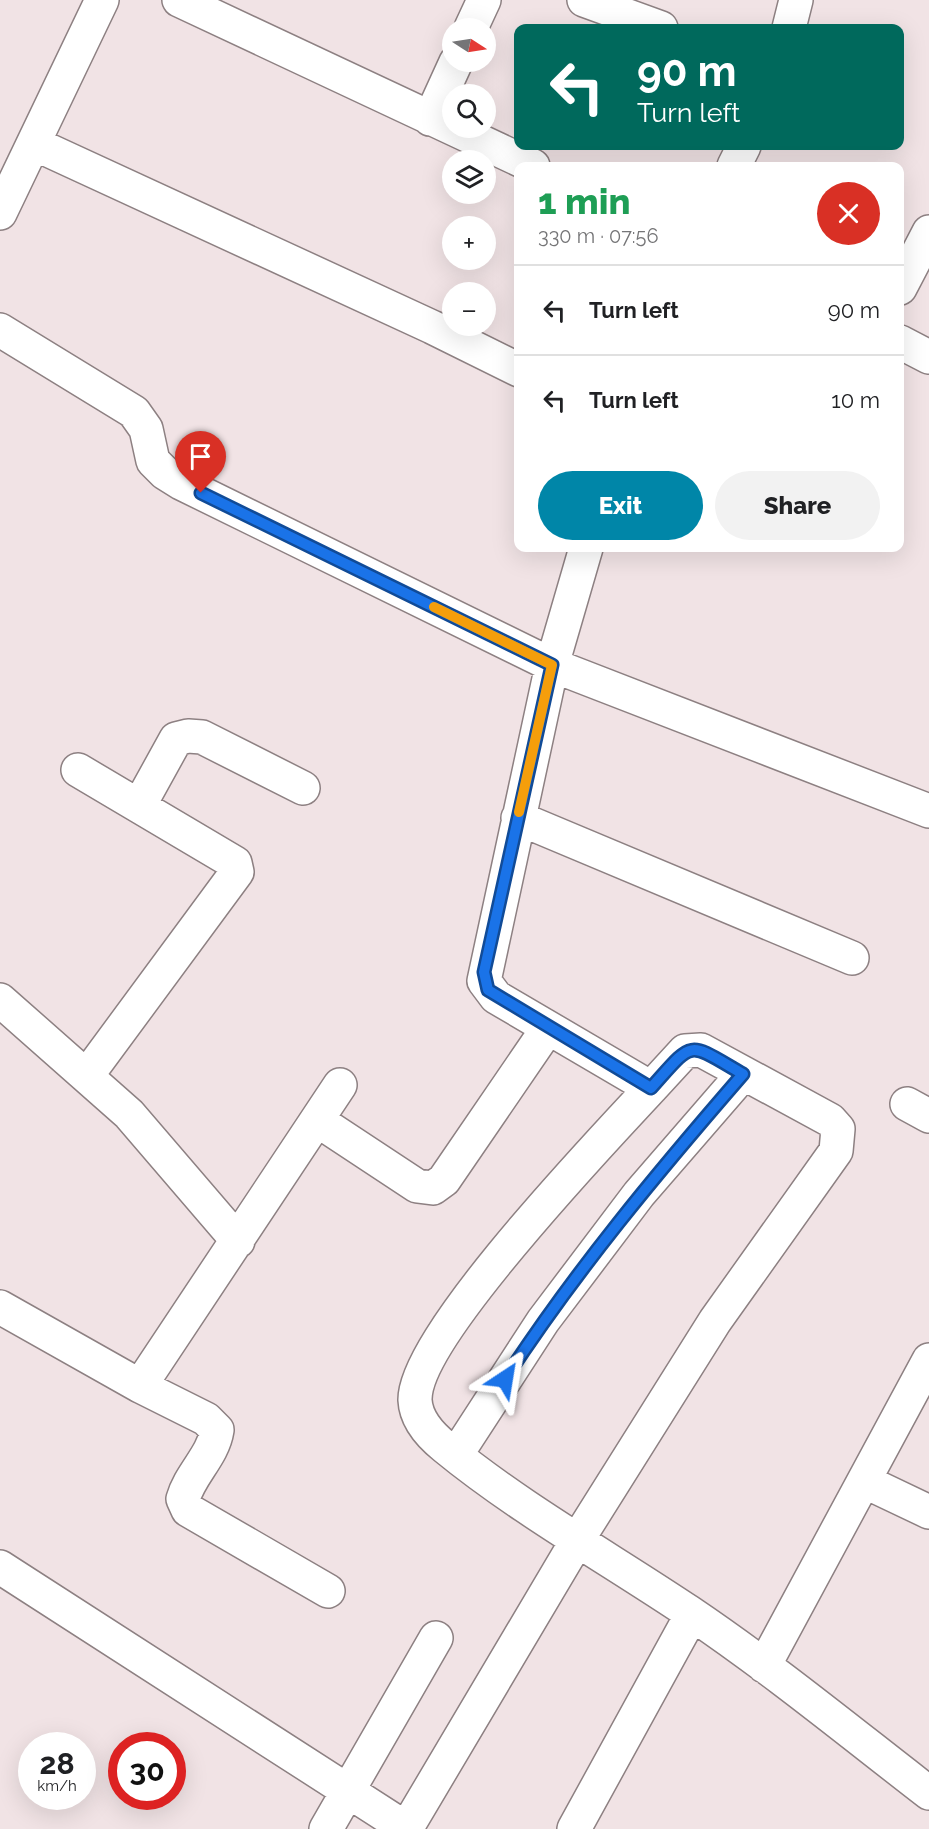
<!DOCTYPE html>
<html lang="en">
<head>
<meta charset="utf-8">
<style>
	:root { --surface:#fff; --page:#f2f2f2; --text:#202124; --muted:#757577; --line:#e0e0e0; --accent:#0086a8 }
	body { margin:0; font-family:Raleway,sans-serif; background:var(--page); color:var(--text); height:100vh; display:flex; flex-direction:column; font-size:22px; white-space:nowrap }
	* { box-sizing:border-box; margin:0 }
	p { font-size:20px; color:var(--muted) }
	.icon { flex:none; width:33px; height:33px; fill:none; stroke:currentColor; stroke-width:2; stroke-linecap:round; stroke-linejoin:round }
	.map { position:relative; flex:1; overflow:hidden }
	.sheet { position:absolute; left:514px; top:162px; width:390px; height:390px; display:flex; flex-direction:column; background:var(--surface); border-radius:12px; box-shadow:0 6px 24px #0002 }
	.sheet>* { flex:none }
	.hud { position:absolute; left:514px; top:24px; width:390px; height:126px; border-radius:12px; box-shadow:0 6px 24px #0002; background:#00695c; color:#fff; overflow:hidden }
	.needle { width:39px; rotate:102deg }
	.fabs { position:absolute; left:442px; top:18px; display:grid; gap:12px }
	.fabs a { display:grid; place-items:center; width:54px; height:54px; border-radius:50%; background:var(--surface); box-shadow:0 6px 24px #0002; font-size:30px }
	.speed { position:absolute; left:18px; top:1732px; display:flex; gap:12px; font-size:30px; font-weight:700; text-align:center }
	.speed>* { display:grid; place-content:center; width:78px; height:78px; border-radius:50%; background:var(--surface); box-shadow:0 6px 24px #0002; line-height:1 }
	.speed small { font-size:15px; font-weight:400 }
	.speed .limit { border:9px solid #d22; background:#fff; color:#111 }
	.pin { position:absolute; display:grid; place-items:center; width:51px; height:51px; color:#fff; margin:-62px -26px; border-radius:50% 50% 50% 0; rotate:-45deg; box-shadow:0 0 6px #0007 }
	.pin .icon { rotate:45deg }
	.me { position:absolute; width:66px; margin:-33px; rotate:33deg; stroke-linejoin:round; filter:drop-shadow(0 0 4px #0008) }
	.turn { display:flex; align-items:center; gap:21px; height:126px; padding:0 24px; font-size:27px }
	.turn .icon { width:78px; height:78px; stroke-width:2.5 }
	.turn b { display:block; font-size:42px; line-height:51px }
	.round { display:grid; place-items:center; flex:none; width:63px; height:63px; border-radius:32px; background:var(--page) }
	.summary { display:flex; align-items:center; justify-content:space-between; height:102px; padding:0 24px }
	h1 { font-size:36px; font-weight:800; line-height:45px; color:#1e9e55 }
	.action { display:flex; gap:12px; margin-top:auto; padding:12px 24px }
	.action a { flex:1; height:69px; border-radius:36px; background:var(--accent); color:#fff; font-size:24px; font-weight:800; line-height:69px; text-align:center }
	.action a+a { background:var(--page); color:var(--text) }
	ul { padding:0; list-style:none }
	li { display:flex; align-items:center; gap:18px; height:90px; padding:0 24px; border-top:2px solid var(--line) }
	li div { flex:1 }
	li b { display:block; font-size:22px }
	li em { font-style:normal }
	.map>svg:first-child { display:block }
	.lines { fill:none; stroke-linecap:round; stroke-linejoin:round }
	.minor-casing { stroke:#8d8082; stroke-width:36 }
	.minor { stroke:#fff; stroke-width:33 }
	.route-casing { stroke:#114b97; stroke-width:15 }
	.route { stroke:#1a73e8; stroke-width:10 }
	.slow { stroke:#f59e0b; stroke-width:10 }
</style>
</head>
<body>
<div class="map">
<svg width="929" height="1829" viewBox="0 0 929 1829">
	<rect width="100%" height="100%" fill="#f1e3e5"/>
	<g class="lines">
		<!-- minor casing -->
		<g class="minor-casing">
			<path id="minor" d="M179,0L533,166
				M584,0L661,28
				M471,28L484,0
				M789,28L796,0
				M430,119L456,62
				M35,144L432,327L519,370
				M734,166L744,146
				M0,213L102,0
				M900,288L929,232
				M0,330L134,412L146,429L153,461L165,473L181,483L552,665L929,811
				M900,342L929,357
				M586,548L552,665L484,981L496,997L651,1088C602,1141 414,1337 415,1400C416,1420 430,1435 445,1447C518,1507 610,1559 689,1612C772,1668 850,1732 929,1793
				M78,770L235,863L237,872L88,1074
				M139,806L176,739L188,736L202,737L303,788
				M518,818L852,958
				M0,1000L129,1114L238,1241
				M907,1104L929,1116
				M317,1120L417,1186L433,1188L444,1180L548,1028
				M0,1307L140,1386L206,1419L217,1430C213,1456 190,1474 183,1499L188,1510L328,1591
				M140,1386L340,1085
				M456,1455L543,1321L639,1194L743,1074
				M866,1482L929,1512
				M0,1567L407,1829
				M764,1666L929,1360
				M326,1829L436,1638
				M406,1829L578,1539L715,1321L836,1151L838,1129L830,1120L701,1050L685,1051L651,1088
				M574,1829L692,1614"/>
		</g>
		<!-- minor -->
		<use href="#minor" class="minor"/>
	</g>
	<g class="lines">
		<!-- route casing -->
		<g class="route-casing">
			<path id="route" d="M201,493L552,665L484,972L488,990L651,1088C695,1039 686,1041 743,1074C658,1172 576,1270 505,1379"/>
		</g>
		<!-- route -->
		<use href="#route" class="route"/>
		<!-- slow -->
		<path class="slow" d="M434,607L552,665L519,812"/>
	</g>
</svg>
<div class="fabs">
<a><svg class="needle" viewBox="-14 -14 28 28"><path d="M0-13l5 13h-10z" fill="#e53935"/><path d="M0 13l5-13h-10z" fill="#757577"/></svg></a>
<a><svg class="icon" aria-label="search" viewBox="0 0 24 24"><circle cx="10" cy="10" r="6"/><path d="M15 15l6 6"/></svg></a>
<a><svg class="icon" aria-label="layers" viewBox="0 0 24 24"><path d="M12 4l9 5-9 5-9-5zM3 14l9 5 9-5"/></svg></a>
<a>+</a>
<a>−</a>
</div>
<div class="speed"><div>28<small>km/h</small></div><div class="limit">30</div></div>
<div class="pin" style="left:201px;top:493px;background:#d93025"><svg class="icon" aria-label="arrive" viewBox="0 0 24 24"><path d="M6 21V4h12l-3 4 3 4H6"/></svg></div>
<svg class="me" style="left:505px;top:1379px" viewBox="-20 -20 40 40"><path d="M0-17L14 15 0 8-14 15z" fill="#1a73e8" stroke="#fff" stroke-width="4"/></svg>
<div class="hud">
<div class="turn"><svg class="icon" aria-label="left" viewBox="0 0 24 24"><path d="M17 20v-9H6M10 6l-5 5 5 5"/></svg><div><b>90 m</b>Turn left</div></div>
</div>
<section class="sheet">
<div class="summary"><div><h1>1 min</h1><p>330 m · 07:56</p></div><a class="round" style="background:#d93025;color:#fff"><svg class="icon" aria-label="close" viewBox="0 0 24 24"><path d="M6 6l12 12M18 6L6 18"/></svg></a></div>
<ul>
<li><svg class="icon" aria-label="left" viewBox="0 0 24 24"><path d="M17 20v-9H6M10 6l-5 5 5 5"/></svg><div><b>Turn left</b></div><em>90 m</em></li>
<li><svg class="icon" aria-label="left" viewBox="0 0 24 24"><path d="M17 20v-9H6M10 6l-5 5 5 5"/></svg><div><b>Turn left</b></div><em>10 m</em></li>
</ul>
<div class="action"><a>Exit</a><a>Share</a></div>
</section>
</div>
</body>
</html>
